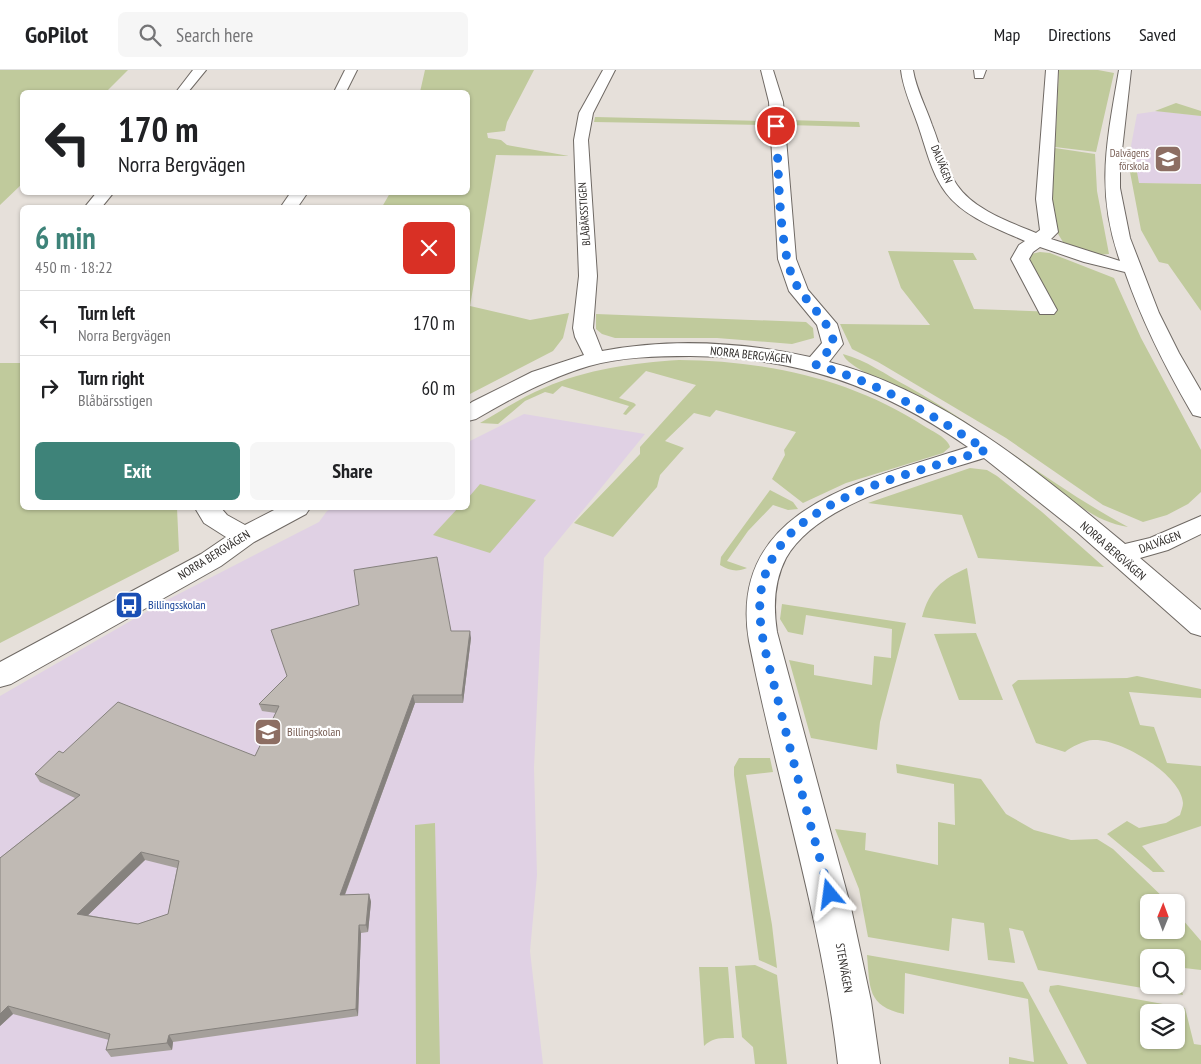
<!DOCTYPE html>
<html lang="en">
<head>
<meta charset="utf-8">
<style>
	:root { --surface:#fff; --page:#f6f6f6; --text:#202124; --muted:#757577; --line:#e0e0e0; --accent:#3e8379 }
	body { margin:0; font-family:"PT Sans Narrow",sans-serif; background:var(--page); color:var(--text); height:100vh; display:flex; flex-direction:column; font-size:19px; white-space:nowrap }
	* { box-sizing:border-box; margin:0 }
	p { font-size:16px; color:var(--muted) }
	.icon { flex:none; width:28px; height:28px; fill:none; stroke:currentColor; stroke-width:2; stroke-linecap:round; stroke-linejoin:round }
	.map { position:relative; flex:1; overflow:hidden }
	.panel { position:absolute; left:20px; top:135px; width:450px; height:305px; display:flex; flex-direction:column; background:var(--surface); border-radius:8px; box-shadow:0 1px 4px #0004 }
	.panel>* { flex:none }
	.hud { position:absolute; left:20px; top:20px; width:450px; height:105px; border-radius:8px; box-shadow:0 1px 4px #0004; background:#fff; color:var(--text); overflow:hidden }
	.needle { width:32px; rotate:1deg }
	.tools { position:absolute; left:1140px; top:824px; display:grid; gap:10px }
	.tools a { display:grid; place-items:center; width:45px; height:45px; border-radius:8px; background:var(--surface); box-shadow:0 1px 4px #0004; font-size:25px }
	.pin { position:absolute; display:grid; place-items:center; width:42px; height:42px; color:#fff; margin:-21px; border:2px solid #fff; border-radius:50%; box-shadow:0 1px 5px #0007 }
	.me { position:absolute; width:55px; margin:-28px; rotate:344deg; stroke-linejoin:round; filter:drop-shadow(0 0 4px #0008) }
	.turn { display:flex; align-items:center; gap:18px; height:105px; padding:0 15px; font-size:22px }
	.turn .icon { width:65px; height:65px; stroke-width:2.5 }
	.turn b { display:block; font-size:35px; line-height:42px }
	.round { display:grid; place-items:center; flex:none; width:52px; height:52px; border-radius:8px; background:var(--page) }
	.overview { display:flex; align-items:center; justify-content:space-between; height:85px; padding:0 15px }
	h1 { font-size:30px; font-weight:600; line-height:38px; color:var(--accent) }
	.cta { display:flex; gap:10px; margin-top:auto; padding:10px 15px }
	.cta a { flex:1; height:58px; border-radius:8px; background:var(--accent); color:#fff; font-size:20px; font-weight:600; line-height:58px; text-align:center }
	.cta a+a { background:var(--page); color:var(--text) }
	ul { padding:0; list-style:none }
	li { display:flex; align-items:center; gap:15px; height:65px; padding:0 15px; border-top:1px solid var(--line) }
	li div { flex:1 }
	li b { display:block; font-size:19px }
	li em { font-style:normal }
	header { display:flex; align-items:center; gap:30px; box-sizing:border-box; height:70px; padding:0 25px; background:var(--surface); border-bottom:1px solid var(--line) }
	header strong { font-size:24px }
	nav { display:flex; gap:28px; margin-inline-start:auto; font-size:18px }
	.search { width:350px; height:45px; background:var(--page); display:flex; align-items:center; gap:12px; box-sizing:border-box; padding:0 18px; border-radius:8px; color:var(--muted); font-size:19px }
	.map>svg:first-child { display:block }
	.education { fill:#e0d1e4 }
	.green { fill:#c0ca9c; fill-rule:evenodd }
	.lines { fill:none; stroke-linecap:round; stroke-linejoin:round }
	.minor-casing { stroke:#6f6964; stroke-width:2 }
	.minor { fill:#fff; fill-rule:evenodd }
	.wall { fill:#a5a09b; fill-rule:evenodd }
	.shaded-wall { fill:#86827e }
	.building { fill:#c0bab4; stroke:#86827e; fill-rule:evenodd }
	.route { stroke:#1a73e8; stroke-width:9; stroke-dasharray:0 16.2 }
	.labels { text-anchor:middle; stroke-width:4.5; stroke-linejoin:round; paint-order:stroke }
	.far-education-label { font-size:11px; fill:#785e54; stroke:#fff; text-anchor:end }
	.far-street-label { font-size:11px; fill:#302d2b; stroke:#fff }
	.street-label { font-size:12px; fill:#302d2b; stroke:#fff }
	.transit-label { font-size:12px; fill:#164399; stroke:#fff; text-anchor:start }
	.education-label { font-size:12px; fill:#785e54; stroke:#fff; text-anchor:start }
</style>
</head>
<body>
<header>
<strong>GoPilot</strong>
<div class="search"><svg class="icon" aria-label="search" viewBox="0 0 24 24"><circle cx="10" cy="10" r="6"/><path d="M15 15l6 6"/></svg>Search here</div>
<nav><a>Map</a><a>Directions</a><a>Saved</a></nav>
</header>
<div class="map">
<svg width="1201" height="994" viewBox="0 0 1201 994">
	<rect width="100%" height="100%" fill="#e6e0da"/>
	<!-- education -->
	<path class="education" d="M1158,41L1201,46V114L1139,113L1131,76L1137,44Z
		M524,344L645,364L544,488L534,698L537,805L530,881L543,994H0V626L167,530L319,452L327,441L334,438H468V372Z"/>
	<!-- green -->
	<path class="green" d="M0,0H128L106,22H22V114L0,135Z
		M425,0H534L507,52L505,61L487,63L488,68L501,70L507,75L569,86L496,85L470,236L530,250L569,243L563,268L553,281L468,325V138L382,137L390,123L468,122V22H420Z
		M1059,0H1098L1114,3L1096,82L1055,77Z
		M1176,33L1201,41V46L1155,41Z
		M595,47L767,51L766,55L594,52Z
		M786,50L859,52L860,57L787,55Z
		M1055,78L1095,84L1097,121L1109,184L1098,185L1063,172L1055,159L1051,136Z
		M1130,102H1137L1139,113L1201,114V241L1168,194L1159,192L1141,160Z
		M888,181L973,183L977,190H953L974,239L1057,242L1027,190L1031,184L1040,182L1050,183L1114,208L1141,268L1201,380V422L1188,434L1167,445L1143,452L1103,435L1006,368L878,292L852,279L840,254L930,255L901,218Z
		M596,244L806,252L813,258L814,268L792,274L717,268H615L602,264L596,259Z
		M843,284C866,290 886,305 907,316C984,359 1051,416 1128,457C1088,451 1059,418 1028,396C997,374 964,353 931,334C914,323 847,300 843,284Z
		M679,290C766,291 850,308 924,356C932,361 948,368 950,377L943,383L846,413L803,433L772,409L785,385L784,380L796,362L716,340L710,347L694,343L665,371L684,378L660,405L657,417L613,467L574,453L640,384V377L696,315L646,301L619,328L634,333L636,335L626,345L623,344L629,336L562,316L553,324L545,322L525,331L498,354L480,353C501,341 522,327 544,318C587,299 633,293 679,290Z
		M0,293H22V438H177L179,481L0,573Z
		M970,398L987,400L997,406L1042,442L1104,497L978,488L962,445L868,433Z
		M480,414L536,430L490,483L433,465L458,438H468V428Z
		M770,420L793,432L798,439L788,440L773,435L748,461L727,491L747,498C738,502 729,501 720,495L721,487Z
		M967,498L976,554L922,547C930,519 941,510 967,498Z
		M782,534L906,553L880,652L877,680L811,668L789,590L814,595V605L872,615L874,586L891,588L892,559L806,545L803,565L788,562L780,549Z
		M976,563L1003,630H959L934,564Z
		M1137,606L1201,619V628L1129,622L1140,655L1154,657L1167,693L1201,696V756L1142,776L1165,802H1153L1107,764L1127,751L1139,758L1166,753L1180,745C1181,741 1183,737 1183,733C1181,704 1119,668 1093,670C1085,670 1071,677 1065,682L1036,673L1012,615L1018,610L1127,608Z
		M739,688H770L773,702L746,705L772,855L777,898L759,890L734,705V697Z
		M896,694L981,709L1006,744L1034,760L1071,770L1097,769L1113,779L1168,832H1149V860H1176V842L1201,871V900L1176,897V888H1149V915H1176V899L1183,925L1038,900L1023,861L1009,858L1015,893L988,890L984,853L952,848L949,881L868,867L859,819L835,759L866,763L865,780L938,795V752L955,755L954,714L897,703Z
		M435,753L440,994H416L415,755Z
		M867,885L1023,912L1068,994H1009V987L1034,992L1028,929L905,903L904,944C867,936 870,918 867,885Z
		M755,895L777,905L787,994H755L753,977L742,967L735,896Z
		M699,897H728L734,968C722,968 713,967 704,976Z
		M1058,915L1185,938L1194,974L1201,975V994H1087L1049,921L1050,916ZM1149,942H1176V970H1149Z"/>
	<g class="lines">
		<!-- minor casing -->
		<g class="minor-casing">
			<path id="minor" d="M193,0H206L188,22H176Z
				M345,0H357L346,22H334Z
				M603,0H615L593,43L588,70L597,206L593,258L602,281C670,268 743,272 810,287L822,273L817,255L789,221L778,189L769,32L761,0H773L783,32L796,189L808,220L837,254L843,274L829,292C942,321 1037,401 1125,474L1150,468L1201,446V464L1168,480L1140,488L1201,540V566L1191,563L1077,462L984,388C926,407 818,431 786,488C774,511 773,536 777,562L851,838L871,931L880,994H838C822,849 777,713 749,571C726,435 871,409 968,377C880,316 798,287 690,286C656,286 621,287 589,296C549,308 512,328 476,349L468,351V335L472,332L532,302L584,285L575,267L573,258L579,206L574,70L579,43Z
				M901,0H913C916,19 926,37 932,55C940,75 945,98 957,115C974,140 1010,152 1036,163L1040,160L1036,129L1046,0H1058L1052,129L1058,162L1051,169L1120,191C1095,120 1107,71 1119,0H1131L1120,98V118L1130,168L1159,243L1179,283L1201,321V347L1193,345L1190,340C1164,295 1142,251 1125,202L1084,192L1040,177L1033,182L1029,189L1057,240L1054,244H1040L1011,189L1019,175L1025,171C998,159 964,147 946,123C931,103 926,78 918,55C912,37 903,19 901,0Z
				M974,0H986L983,8H975Z
				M97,122H114L101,138H84Z
				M291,122H308L297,138H280Z
				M195,438H221L227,445L245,455L278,438H310L306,444L254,472L221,496L11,614L0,617V592L201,484L226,467L204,453Z"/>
		</g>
		<!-- minor -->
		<use href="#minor" class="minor"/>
	</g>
	<!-- wall -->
	<path class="wall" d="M451,561L471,568L463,633H415L345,825L369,824L371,832L368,862L361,863L358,946L173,972L172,980L111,987L106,980L109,970L13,944L0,956V788L75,728L40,712L35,704L63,683L255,686L276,643L262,641L259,634ZM145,790L177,798L168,844L138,854L88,845Z"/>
	<!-- shaded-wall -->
	<path class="shaded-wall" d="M470,561L471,568L463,633L462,625Z
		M413,625L415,633L342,832L340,825Z
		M141,782L145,790L82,851L77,844Z
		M369,824L371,832L368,862L366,855Z
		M359,855L361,863L358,946L356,939Z
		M8,936L13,944L0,956V944Z
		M169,965L173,972L172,980L167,973Z"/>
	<!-- building -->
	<path class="building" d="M437,487L451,561H470L462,625H413L340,825L369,824L366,855H359L356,939L169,965L167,973L106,980L110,964L8,936L0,944V788L80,725L35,704L59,681L63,683L118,632L255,686L279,636L259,634L287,606L271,560L359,535L354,500ZM141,782L179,791L168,844L138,854L77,844Z"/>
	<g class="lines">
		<!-- route -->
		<path class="route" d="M776,56C779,99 778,167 792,206C802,231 829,247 834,274L816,295C879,313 932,344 986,380C925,400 857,413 804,452C780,469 762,500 760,529C758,562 769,595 777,626C793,692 811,758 830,824"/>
	</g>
	<!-- icons -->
	<defs>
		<g id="school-square" transform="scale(1.4375)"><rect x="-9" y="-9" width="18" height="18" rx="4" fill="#8d6e63" stroke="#fff"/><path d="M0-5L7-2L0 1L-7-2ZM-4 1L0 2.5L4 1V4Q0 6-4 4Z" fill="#fff"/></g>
		<g id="bus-square" transform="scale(1.4375)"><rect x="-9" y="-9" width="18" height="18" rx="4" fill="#1a4fb4" stroke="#fff"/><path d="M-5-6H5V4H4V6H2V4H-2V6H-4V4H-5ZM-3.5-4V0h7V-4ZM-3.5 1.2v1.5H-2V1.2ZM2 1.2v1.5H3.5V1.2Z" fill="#fff"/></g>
	</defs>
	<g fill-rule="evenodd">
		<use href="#school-square" x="1168" y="89"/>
		<use href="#bus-square" x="129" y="535"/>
		<use href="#school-square" x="268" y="662"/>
	</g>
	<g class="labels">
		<!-- far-education labels -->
		<g class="far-education-label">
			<text x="1149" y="87">Dalvägens<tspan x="1149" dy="13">förskola</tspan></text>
		</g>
		<!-- far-street labels -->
		<g class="far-street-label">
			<text transform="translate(942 94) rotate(68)" y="4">DALVÄGEN</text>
			<text transform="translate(584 144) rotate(-94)" y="4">BLÅBÄRSSTIGEN</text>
		</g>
		<!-- street labels -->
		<g class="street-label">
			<text transform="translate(751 285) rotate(6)" y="4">NORRA BERGVÄGEN</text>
			<text transform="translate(1160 472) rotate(-20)" y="4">DALVÄGEN</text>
			<text transform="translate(1113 481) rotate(41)" y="4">NORRA BERGVÄGEN</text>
			<text transform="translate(214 485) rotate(-32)" y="4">NORRA BERGVÄGEN</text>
			<text transform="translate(844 898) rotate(80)" y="4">STENVÄGEN</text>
		</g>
		<!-- transit labels -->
		<g class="transit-label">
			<text x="148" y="539">Billingsskolan</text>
		</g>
		<!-- education labels -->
		<g class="education-label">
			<text x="287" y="666">Billingskolan</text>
		</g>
	</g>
</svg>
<div class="tools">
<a><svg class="needle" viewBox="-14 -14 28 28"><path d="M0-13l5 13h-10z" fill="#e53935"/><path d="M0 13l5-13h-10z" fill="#757577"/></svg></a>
<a><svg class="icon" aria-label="search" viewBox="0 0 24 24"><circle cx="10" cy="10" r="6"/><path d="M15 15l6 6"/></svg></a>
<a><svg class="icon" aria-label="layers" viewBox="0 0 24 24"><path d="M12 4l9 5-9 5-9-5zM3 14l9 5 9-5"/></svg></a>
</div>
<div class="pin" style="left:776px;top:56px;background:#d93025"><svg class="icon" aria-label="arrive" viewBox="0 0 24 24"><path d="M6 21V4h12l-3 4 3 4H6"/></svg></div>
<svg class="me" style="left:830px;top:824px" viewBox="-20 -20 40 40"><path d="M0-17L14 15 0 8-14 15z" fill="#1a73e8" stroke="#fff" stroke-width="4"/></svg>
<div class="hud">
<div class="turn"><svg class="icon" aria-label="left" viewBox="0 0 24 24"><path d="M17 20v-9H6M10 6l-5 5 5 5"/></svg><div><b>170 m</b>Norra Bergvägen</div></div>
</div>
<section class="panel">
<div class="overview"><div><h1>6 min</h1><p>450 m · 18:22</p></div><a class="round" style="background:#d93025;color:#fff"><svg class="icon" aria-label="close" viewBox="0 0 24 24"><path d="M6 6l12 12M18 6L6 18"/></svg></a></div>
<ul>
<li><svg class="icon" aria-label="left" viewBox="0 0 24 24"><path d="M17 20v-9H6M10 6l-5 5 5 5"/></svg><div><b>Turn left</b><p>Norra Bergvägen</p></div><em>170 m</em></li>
<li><svg class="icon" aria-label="right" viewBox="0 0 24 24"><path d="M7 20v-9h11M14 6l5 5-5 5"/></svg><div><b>Turn right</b><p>Blåbärsstigen</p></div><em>60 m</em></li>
</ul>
<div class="cta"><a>Exit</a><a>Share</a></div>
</section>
</div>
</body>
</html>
